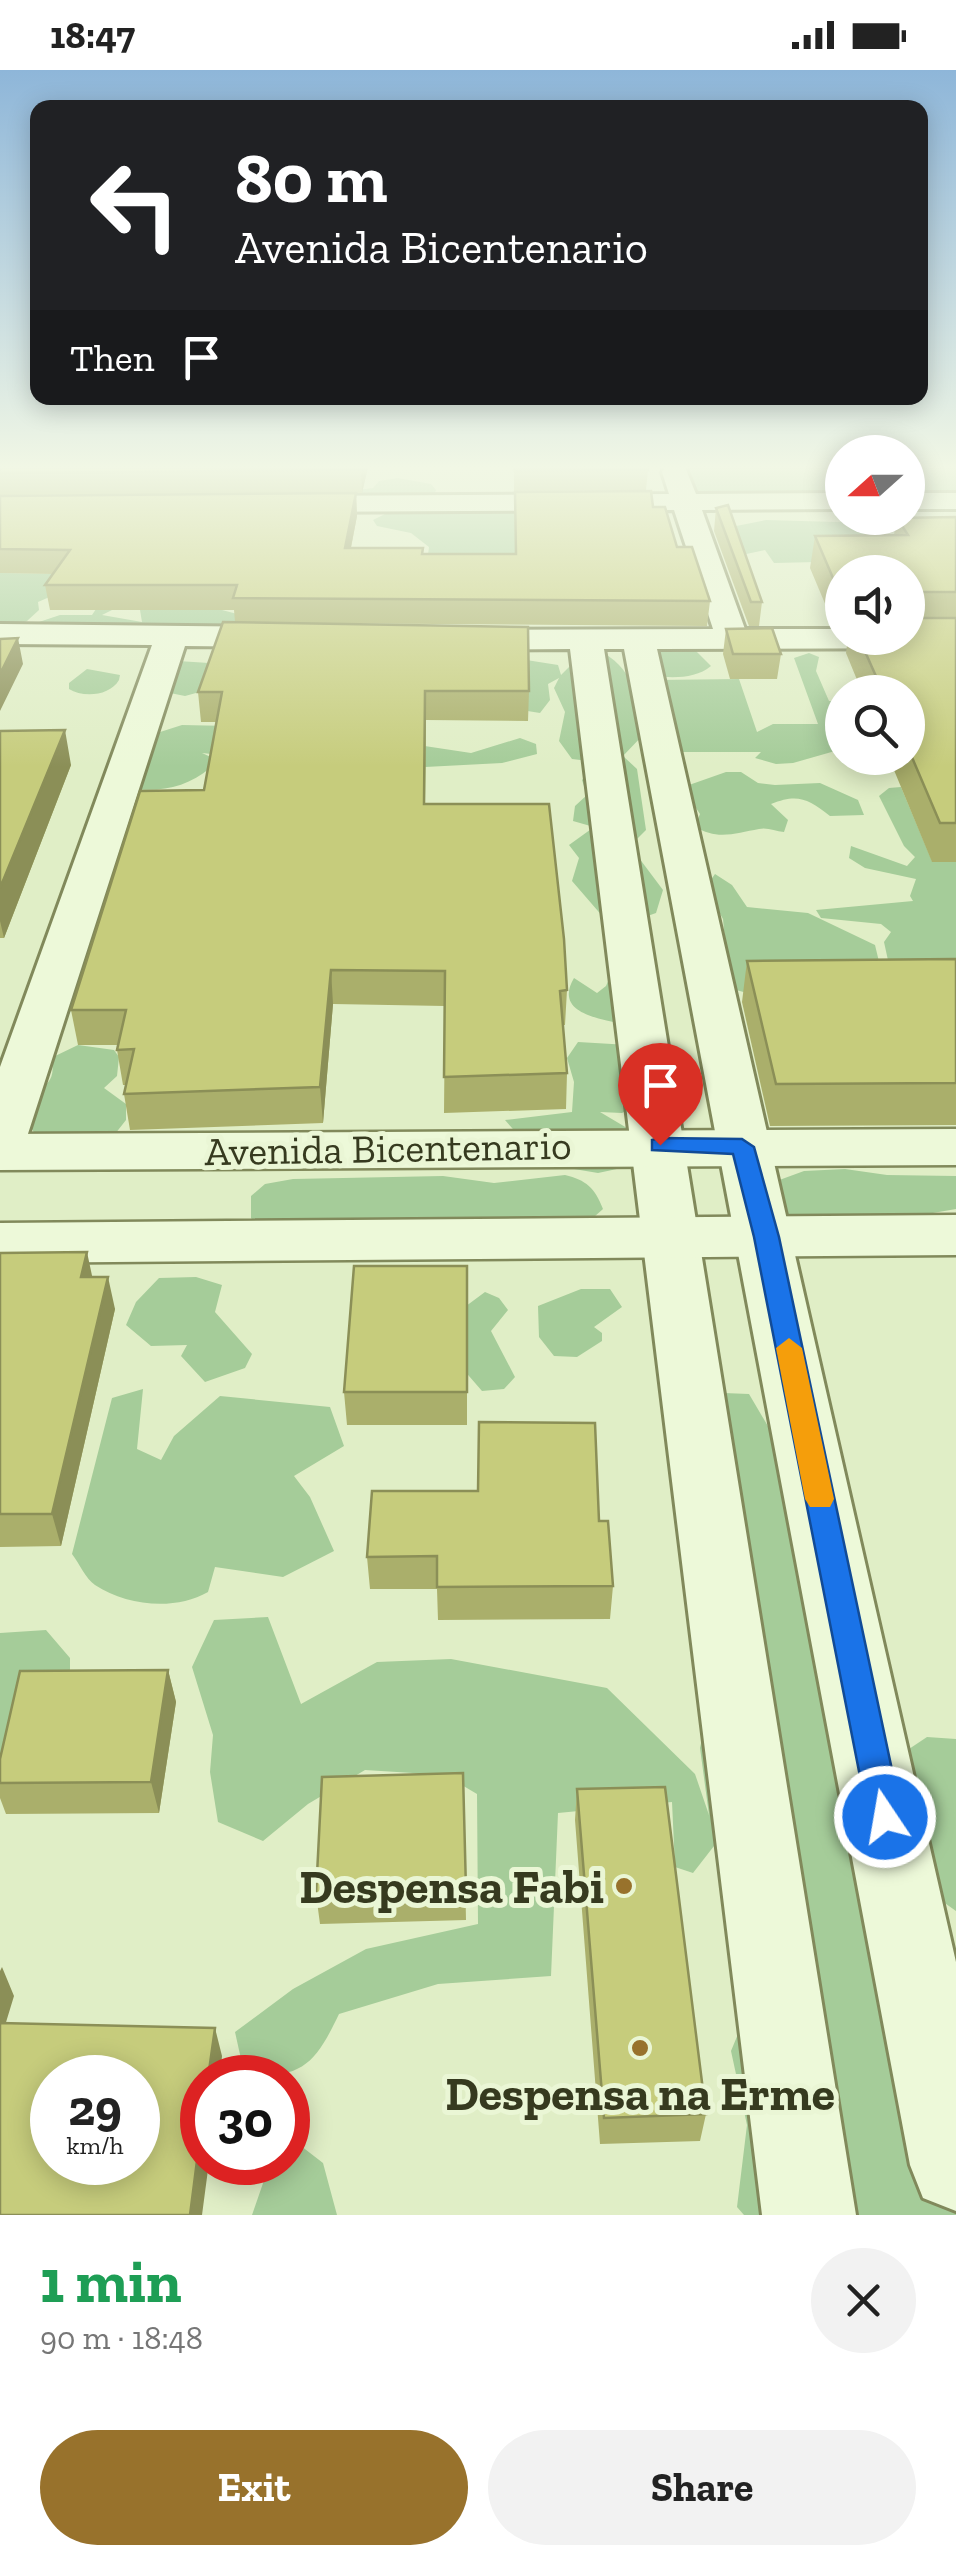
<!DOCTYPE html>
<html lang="en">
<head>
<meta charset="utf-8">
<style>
	:root { --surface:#fff; --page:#f2f2f2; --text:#222; --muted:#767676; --accent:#98722c }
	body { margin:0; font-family:"Zilla Slab",serif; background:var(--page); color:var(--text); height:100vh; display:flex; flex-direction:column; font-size:38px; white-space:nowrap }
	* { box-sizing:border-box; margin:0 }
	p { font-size:32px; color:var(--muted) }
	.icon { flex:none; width:55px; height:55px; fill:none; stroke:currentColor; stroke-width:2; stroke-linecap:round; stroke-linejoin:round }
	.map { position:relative; height:2145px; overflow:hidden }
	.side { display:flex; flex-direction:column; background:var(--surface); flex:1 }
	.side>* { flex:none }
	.banner { position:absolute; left:30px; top:30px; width:898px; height:305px; border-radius:20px; box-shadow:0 5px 25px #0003; background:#202124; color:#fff; overflow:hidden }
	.needle { width:65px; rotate:249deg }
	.fabs { position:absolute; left:825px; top:365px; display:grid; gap:20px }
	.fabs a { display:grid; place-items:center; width:100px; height:100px; border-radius:50%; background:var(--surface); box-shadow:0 5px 25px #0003; font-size:50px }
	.speed { position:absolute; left:30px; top:1985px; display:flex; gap:20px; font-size:50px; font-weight:700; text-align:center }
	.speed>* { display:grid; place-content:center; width:130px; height:130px; border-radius:50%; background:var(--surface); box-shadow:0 5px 25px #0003; line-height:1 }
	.speed small { font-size:25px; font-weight:400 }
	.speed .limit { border:15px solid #d22; background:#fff; color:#111 }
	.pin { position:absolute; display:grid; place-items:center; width:85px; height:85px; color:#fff; margin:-102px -42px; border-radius:50% 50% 50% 0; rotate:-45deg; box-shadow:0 0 10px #0007 }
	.pin .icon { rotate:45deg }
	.me { position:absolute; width:110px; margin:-55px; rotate:348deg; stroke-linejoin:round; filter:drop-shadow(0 0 8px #0008) }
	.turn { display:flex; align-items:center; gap:35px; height:210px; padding:0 40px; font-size:45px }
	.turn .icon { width:130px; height:130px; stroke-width:2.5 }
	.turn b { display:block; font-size:70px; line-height:85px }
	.then { display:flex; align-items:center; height:95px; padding:0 40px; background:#0003; gap:20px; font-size:38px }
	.round { display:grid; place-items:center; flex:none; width:105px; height:105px; border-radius:52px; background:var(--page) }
	.headline { display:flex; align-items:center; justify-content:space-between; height:170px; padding:0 40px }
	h1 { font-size:60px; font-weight:800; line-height:75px; color:#1e9e55 }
	.cta { display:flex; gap:20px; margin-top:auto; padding:20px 40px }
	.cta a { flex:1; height:115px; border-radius:60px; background:var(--accent); color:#fff; font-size:40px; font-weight:800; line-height:115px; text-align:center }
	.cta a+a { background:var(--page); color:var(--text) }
	.status { display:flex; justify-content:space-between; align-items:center; height:70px; padding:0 50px; background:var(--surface); direction:ltr }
	.status svg { height:28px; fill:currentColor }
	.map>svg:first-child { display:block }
	.green { fill:#a5cc99 }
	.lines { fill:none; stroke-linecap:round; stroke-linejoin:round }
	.minor-casing { stroke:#81895b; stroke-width:6 }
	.tertiary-casing { stroke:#81895b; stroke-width:5 }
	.minor { fill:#edf9d9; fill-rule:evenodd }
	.tertiary { fill:#edf9d9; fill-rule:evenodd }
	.wall { fill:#aaaf6b }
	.shaded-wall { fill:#8b8f57 }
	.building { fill:#c6cc7c; stroke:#8b8f57; stroke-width:2.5; fill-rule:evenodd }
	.route { fill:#1a73e8; stroke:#114b97; stroke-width:2.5 }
	.slow { fill:#f59e0b }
	.poi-dot { fill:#98722c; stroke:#eaf6d5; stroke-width:4 }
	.labels { text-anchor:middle; stroke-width:10; stroke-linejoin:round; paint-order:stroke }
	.street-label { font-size:40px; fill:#363a1f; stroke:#eaf6d5 }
	.near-poi-label { font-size:48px; font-weight:bold; fill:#363a1f; stroke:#eaf6d5; text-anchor:end }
</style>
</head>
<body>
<div class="status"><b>18:47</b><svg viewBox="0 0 49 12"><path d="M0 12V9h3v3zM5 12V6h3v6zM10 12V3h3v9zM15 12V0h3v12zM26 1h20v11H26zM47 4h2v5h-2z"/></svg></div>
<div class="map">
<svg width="956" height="2145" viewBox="0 0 956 2145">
	<rect width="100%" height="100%" fill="#e0eec6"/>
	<!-- green -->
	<path class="green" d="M686,397H842V430H694Z
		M910,397H956V430L908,429V418L923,412L920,403Z
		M398,408L431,414L436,420L433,427L335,428L336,423L373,418L379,411Z
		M416,442H538L515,455L516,474L609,488L428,485L429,477L411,463L377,456L373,450L385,444Z
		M766,450L872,453L908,502L817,492L774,493L765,480L732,487L726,458Z
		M0,503L67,504L61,522L38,532L39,540L27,551L0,562Z
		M100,533L118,537L102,545L142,552L140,540H222L241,545L242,553L208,571L30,555L60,545H92Z
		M656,572L691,576L711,596C692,612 661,607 637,604Z
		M598,581C631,593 642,633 643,665L623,686L637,699L646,760L630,776L663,820L656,843L639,849L604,848L572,811L579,788L569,775L594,757L573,751L575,736L587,725L582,710L597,692L572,689L559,671L565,642L554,618L559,608L548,614L550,630L540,643L515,639L520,589L558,595L561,605L574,592Z
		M809,583L819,587L816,601L829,631H842V679L793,693L776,694L755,688L761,682H672L656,610L739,609L757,662L773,654H818L794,588Z
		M178,591L209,593L207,620L185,626L170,623Z
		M87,599L120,605L119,610C110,626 83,628 69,619V613Z
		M182,655L230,656L221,685L202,683L213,688L210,698C187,718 157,723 127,718L157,663Z
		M520,668L536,674L537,684L502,693L425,697L418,675L471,683Z
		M726,702H741L758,713L775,715L820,713L858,730L864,745L830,746C808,729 798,723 771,734L788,750L784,762C775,761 767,757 759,759C736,763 716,771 695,756L700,744L686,723L689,715Z
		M901,717L932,791L956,792V907L891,904L884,872L891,862L881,854L821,848L816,840L913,831L910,826L916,809L865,798L849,788L851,776L907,796L915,787L904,776L879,726L889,718Z
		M715,804L732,815L747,837L808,843L875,875L881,900L747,923L729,918L723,849L705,818Z
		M612,902L622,954C596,948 554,942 574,908L597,923L606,916Z
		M578,972L629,975L637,1035L622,1043L600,1042L627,1058L645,1093L598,1103L544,1094L505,1050L572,1042L574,1012L567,988Z
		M78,975L114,980L119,987L117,1006L104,1018L126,1034V1050L115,1064H35L27,1051L33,1025C49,1014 56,1008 51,988Z
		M845,1099L887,1105L956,1106V1139L898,1149L849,1144L808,1150L773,1141L763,1116L804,1101Z
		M565,1105C586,1110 595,1118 603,1139L585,1155L266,1168L251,1148V1126L265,1114L293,1109L443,1106L494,1113Z
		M196,1207L222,1215L215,1242L252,1284L245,1298L205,1312L181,1286L187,1275L151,1276L126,1255L136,1232L159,1208Z
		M581,1219H610L622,1237L594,1257L602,1263V1271L577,1287L554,1286L539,1267L538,1236Z
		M485,1222L499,1228L508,1240L491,1261L515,1307L504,1319L482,1321L456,1291L458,1242Z
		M143,1319L137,1379L161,1390L174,1366L220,1326L330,1337L344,1376L294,1406L310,1427L334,1481L283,1507L215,1497L208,1522C175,1541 127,1536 95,1515C86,1509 79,1493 72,1484L112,1328Z
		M673,1321L749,1324L795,1402L879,1699L927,1667L956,1669V1841L898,1800L956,1994V2145H744L737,2137L747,2055L731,1981L764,1901L719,1811L714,1776L693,1803L675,1797L672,1732L558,1743L551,1906L438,1914L339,1944C315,1994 304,2007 245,2007L235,1962L293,1919L366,1879L478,1854L477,1724L445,1705L365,1700L308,1734L263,1771L218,1752L210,1702L213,1665L192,1597L214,1550L268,1547L301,1634L377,1592L451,1589L607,1618L695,1704L709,1745L700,1678L728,1552Z
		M46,1560L70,1588V1632L0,1706V1563Z
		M288,2066L323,2093L337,2145H252L270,2093L288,2092Z"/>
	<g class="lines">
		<!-- minor casing -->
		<g class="minor-casing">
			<path id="minor" d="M665,397H685L696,424L842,423V439L702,440L745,559H842V568H908V558H956V578L657,579L956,1892V2141L923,2128L910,2095L624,579H604L856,2145H762L570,579L458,580L442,570L458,560L713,559L674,440L286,442L272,434L286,426L669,424L662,402Z
				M908,423H956V439H908Z
				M0,554L290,557L306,567L290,577L185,576L26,1070L19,1082L0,1087V997L152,575L0,574Z"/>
		</g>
		<!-- tertiary casing -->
		<g class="tertiary-casing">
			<path id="tertiary" d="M956,1059V1095L0,1100V1064Z
				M956,1145V1185L0,1193V1153Z"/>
		</g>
		<!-- minor -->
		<use href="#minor" class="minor"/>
		<!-- tertiary -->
		<use href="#tertiary" class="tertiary"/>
	</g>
	<!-- wall -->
	<path class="wall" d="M0,397H368L362,423L0,425Z
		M514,397L648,400L646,420L514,421Z
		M515,422L653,437L710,531L707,556L288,553L529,621L528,651L426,650L425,734L567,920L565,955H563L567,1003L566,1039L444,1043L445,936L333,934L323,1053L130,1060L124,1024L126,1015H123L117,980L118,975H78L71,940L204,720L217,652H201L198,622L235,552L234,540H50L45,515L53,504L0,503V426L356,423L357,446L351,478H423V484H515Z
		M716,438L762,532L759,556H749L714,461Z
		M956,447V792H932L889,688H908V622H862L846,583L848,568H908V502H842V556L834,555L810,498L815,466L894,465L897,448Z
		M726,559L781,584L777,609H730L723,584Z
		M0,661L71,695L4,868H0Z
		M956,889V1055L770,1056L742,932L747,891Z
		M0,1183L92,1207L115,1239L61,1476L0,1477Z
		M467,1196V1355H347L344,1322Z
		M599,1451L613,1516L610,1549L438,1550L437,1519H370L367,1487Z
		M168,1600L176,1632L159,1743L6,1744L0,1728V1689Z
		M463,1703L466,1850L320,1854L316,1824Z
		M577,1719L706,2044L700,2071L600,2074L575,1750Z"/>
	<!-- shaded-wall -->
	<path class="shaded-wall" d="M362,397H368L362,423L361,400Z
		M356,423L357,446L346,502L345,478Z
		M914,522L908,556L910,531Z
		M18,568L23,594L0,641V604Z
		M65,660L71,695L4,868L0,851V818Z
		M331,900L333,934L323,1053L320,1017Z
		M87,1182L94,1215L81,1207Z
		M108,1207L115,1239L61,1476L52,1444Z
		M168,1600L176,1632L159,1743L151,1712Z
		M2,1897L14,1926L0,1972V1901Z
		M215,1958L222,1986L220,2008H208Z
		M202,2052V2092H209L202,2145H190Z"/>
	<!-- building -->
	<path class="building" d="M0,397H362L361,400L0,403Z
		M514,397H647L648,400L515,401Z
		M651,421L653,437H665L677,477H692L710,531L233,528L237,515H45L70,480L0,479V426L356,423L345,478H423L422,484H516L515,422Z
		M728,435L762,532H751L716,438Z
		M956,447V522H914L910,531H908V502H842V523L839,522L815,466L908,465L897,448Z
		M908,548H956V753H940L908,678V622H883L859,568H908Z
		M223,552L528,557L529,621H425L424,734H549L564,869L567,920L560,921L567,1003L444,1007L445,901L331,900L320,1017L124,1024L134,979L117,980L126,940H71L140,721L204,720L222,622H198Z
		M772,558L781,584H733L726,559Z
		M18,568L0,604V569Z
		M65,660L0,818V661Z
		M956,889V1013L776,1014L747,891Z
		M87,1182L81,1207H108L52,1444H0V1183Z
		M354,1196H467V1322H344Z
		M479,1352L595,1353L599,1451H608L613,1516L437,1517V1486L367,1487L372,1421H478Z
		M168,1600L151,1712L0,1713V1689L20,1601Z
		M463,1703L466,1820L316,1824L322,1707Z
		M665,1717L706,2044L604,2048L577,1719Z
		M0,1953L215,1958L208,2008H202V2052L190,2145H0ZM52,2008H138V2092H52Z"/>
	<!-- sky -->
	<linearGradient id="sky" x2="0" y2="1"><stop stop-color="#8eb6d9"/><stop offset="0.57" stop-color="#f1f7e5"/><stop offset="1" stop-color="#f1f7e5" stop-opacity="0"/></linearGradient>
	<rect width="956" height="697" fill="url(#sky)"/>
	<!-- route -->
	<path class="route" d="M660,1068L742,1069L754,1077L779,1167L902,1747L897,1759L885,1764L873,1759L868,1747L754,1167L733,1084L652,1080V1070Z"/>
	<!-- slow -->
	<path class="slow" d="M789,1268L802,1278L834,1429L830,1437H810L805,1429L776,1278Z"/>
	<!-- markers -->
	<g class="poi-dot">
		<circle cx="624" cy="1816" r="10"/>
		<circle cx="640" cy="1978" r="10"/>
	</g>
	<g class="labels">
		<!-- street labels -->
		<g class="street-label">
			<text transform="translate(388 1078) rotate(-1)" y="14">Avenida Bicentenario</text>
		</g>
		<!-- near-poi labels -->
		<g class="near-poi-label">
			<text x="604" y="1833">Despensa Fabi</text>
			<text x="640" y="2040" text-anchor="middle">Despensa na Erme</text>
		</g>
	</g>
</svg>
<div class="fabs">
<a><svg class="needle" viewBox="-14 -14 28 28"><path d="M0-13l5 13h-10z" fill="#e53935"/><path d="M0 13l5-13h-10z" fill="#767676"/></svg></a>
<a><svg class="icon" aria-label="sound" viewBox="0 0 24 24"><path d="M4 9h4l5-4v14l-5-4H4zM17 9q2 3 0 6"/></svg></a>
<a><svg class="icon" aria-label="search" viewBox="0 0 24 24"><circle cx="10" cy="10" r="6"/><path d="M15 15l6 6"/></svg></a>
</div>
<div class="speed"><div>29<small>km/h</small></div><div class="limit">30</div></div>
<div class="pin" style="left:660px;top:1075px;background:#d93025"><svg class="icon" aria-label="arrive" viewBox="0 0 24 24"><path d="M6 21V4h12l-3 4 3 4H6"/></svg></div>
<svg class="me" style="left:885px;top:1747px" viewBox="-20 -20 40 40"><circle r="17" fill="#1a73e8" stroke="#fff" stroke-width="3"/><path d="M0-11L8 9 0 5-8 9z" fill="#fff"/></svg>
<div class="banner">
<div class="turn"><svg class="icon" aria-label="left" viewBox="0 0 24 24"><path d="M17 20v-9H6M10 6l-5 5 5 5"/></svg><div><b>80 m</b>Avenida Bicentenario</div></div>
<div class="then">Then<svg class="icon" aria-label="arrive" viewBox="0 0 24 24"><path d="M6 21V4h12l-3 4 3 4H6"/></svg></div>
</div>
</div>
<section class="side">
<div class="headline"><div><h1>1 min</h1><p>90 m · 18:48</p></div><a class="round"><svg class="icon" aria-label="close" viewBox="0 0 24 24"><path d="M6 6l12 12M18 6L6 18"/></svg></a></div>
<div class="cta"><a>Exit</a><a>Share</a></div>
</section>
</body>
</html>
